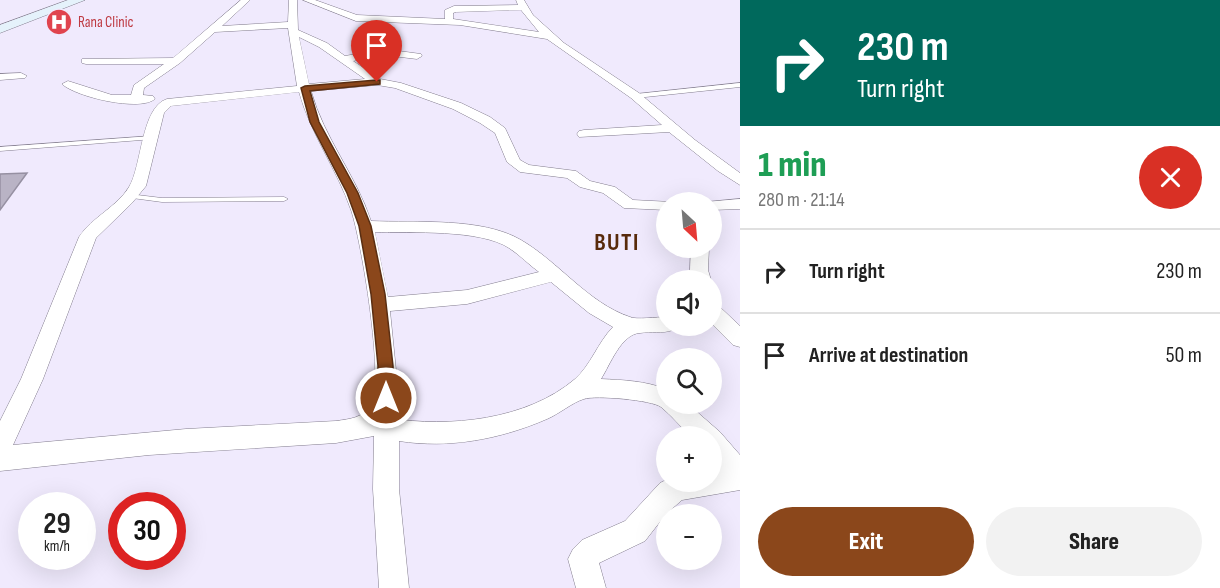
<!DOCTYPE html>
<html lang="en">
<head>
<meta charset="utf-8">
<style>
	:root { --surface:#fff; --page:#f2f2f2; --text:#222; --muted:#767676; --line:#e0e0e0; --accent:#8b471b }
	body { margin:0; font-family:"Sofia Sans Condensed",sans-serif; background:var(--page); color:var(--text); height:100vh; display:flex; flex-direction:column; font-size:22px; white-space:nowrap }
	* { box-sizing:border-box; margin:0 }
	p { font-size:20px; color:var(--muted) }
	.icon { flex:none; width:33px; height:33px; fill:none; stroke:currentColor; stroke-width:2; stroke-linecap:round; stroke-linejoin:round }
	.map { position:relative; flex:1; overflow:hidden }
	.sheet { display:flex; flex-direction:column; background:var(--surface); width:480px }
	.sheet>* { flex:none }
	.guide { background:#00695c; color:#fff; overflow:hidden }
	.needle { width:39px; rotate:154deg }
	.fabs { position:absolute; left:656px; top:192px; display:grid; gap:12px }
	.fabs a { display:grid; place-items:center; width:66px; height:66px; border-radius:50%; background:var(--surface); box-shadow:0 6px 24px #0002; font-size:30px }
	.speed { position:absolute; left:18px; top:492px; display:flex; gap:12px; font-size:30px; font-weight:700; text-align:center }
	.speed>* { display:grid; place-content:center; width:78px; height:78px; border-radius:50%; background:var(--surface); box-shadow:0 6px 24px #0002; line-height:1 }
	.speed small { font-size:15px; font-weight:400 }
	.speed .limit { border:9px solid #d22; background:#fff; color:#111 }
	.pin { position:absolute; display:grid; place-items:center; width:51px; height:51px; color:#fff; margin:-62px -26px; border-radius:50% 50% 50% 0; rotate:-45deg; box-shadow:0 0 6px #0007 }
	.pin .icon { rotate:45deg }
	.me { position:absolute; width:66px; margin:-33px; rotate:0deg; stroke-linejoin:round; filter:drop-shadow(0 0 4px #0008) }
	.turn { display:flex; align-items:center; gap:21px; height:126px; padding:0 18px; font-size:27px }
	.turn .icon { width:78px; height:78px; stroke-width:2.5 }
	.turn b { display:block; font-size:42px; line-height:51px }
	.round { display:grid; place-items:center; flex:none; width:63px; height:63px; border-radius:32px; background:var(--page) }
	.head { display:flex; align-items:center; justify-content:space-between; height:102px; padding:0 18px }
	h1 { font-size:36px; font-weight:800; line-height:45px; color:#1e9e55 }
	.primary-button { display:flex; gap:12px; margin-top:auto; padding:12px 18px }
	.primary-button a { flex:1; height:69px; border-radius:36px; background:var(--accent); color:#fff; font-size:24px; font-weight:800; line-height:69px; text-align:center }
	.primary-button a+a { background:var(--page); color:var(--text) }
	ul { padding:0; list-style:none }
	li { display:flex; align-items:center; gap:18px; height:84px; padding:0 18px; border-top:2px solid var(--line) }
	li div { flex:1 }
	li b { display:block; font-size:22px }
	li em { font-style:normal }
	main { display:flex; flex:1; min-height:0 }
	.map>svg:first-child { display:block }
	.building { fill:#b9b3c5; stroke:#9690a2; stroke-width:1.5 }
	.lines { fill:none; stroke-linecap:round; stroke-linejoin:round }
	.service-casing { stroke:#827c8d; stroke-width:1 }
	.minor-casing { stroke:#827c8d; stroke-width:1 }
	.secondary-casing { stroke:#827c8d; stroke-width:1 }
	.service { fill:#fff; fill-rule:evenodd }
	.minor { fill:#fff; fill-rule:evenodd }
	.secondary { fill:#e5f2fb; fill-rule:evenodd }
	.route { fill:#8b471b; stroke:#5a2e12; stroke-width:1.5 }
	.labels { text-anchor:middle; stroke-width:6; stroke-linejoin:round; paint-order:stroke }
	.far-health-label { font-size:15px; fill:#be3a42; stroke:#f0eafd; text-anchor:start }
	.district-label { font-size:24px; font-weight:bold; letter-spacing:1.5px; fill:#582a0b; stroke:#f0eafd }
</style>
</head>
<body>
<main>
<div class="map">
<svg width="740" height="588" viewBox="0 0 740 588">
	<rect width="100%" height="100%" fill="#f0eafd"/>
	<!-- building -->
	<path class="building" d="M27,173L0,210V174Z"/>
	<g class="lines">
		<!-- service casing -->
		<g class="service-casing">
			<path id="service" d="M740,83V87L636,98L633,96L636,94Z
				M152,136L154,137V139L0,151V147Z
				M129,194L162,198L284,197L288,199L284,201L162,202L132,198L128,196Z"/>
		</g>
		<!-- minor casing -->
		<g class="minor-casing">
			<path id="minor" d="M241,0H250L222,26L288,22L289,0H297L298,30L327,43L345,56L384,49L421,54L422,56L417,59L384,55L353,61L380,79L401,83L461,103L490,117L505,128L520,160L529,165L576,171L590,181L615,187L633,200L672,202H666V210L624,208L603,193L580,187L567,178L520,172L507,162L495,133L480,123L453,109L395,88L377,85L311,91C324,138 356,175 371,221C416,223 482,217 521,240C559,262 588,303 630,317C636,320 657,317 666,317V326H676L673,330C662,334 651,331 640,333C621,334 610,365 601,379C624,380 645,381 666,389V404H688L720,432L740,455V490L682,500L666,514L645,541L599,563L606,588H576L568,559L573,549L582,540L625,521L660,483L666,480L711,482V469L718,468L711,459V436H690C681,427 671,415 661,407C652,400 595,395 584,399C573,402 559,414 547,419C501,439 449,449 399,441V489L409,588H379L373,489L374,436L336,443L149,455L0,471V421L21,379L79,237C92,217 117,207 129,187C142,166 141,107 167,99L297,86L288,28L215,32L180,63L144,88L143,95L153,96L155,99C140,112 76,97 62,84L68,81L112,95H131L134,85L164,64H86L82,63V59L173,58ZM299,37L319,47L365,79L309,84ZM299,92C311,135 337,169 351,210C361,239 385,381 371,405C363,418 350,419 336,421L186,429L13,445L43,379L96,238L132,203L146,186L164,113L171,106ZM375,232C411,233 480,229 509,248C520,255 529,265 539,272L467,290L388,297ZM551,282L589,313L613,327C598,342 591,365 575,379C527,420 449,428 389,418L397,401L398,390L390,311L467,304Z
				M303,0H315L357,15L445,19V10L454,6L518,5L516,0H524L533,15L564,43L639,93L695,140L740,173V185L718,171L669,132L579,137L577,134L579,131L584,130L662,125L631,98L547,39L460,25L356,21ZM521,10L539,32L453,19V13L456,12Z
				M21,73L27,76L25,78L0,80V74Z
				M740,199V209L711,210V202H705Z
				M691,248H709L708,270L711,280V281L693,280L690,270Z
				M715,307L722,309L740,326V347L733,345L711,323V308Z"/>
		</g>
		<!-- secondary casing -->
		<g class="secondary-casing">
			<path id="secondary" d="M68,0H85L0,33V25Z"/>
		</g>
		<!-- service -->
		<use href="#service" class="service"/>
		<!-- minor -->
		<use href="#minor" class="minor"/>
		<!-- secondary -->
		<use href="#secondary" class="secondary"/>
	</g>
	<!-- route -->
	<path class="route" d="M377,80H380V84L310,91L319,122L358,193L371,226L385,294L393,366L394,398L391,403L386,405L380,403L377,398L378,366L371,294L359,226L347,193L310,122L301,88L305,86Z"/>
	<!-- icons -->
	<defs>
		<g id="hospital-disc" transform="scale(1.35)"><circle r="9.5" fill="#e0444e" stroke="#f0eafd"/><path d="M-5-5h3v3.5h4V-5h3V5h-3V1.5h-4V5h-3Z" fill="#fff"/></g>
	</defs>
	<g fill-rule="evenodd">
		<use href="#hospital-disc" x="59" y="22"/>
	</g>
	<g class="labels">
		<!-- far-health labels -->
		<g class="far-health-label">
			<text x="78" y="27">Rana Clinic</text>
		</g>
		<!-- district labels -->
		<g class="district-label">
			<text x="617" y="250">BUTI</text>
		</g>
	</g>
</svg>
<div class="fabs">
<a><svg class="needle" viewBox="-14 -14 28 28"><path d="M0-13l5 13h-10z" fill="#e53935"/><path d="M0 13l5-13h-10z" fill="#767676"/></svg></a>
<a><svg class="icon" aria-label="sound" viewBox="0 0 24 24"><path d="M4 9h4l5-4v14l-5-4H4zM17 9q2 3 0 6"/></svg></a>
<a><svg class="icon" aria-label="search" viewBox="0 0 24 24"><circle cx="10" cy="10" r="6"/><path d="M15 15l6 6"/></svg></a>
<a>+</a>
<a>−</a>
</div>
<div class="speed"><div>29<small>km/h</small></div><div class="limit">30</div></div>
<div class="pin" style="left:377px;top:82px;background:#d93025"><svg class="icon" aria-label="arrive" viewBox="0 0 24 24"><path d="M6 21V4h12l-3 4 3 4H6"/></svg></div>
<svg class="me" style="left:386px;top:398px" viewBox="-20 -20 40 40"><circle r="17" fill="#8b471b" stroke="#fff" stroke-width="3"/><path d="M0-11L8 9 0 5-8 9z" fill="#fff"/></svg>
</div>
<section class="sheet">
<div class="guide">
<div class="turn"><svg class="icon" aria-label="right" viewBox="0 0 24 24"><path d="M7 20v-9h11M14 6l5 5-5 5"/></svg><div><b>230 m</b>Turn right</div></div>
</div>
<div class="head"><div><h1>1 min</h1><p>280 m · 21:14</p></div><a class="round" style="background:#d93025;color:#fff"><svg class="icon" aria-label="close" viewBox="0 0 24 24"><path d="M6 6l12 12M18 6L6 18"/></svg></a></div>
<ul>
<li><svg class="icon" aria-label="right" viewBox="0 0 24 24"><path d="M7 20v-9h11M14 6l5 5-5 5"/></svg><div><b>Turn right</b></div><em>230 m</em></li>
<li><svg class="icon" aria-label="arrive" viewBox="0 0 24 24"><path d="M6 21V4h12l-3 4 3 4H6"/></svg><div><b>Arrive at destination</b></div><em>50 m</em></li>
</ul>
<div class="primary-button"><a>Exit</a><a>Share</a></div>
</section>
</main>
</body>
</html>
